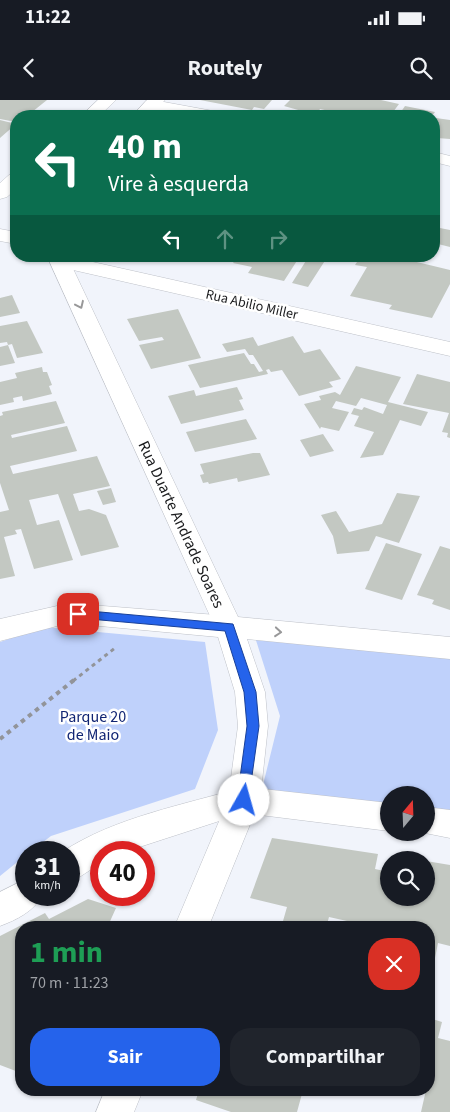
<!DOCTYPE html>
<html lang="pt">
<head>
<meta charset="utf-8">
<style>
	:root { --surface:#171b24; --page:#20242c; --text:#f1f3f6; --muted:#9ea1a6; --accent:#2563eb }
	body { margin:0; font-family:"Source Sans 3",sans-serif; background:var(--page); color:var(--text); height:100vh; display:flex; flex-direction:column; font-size:19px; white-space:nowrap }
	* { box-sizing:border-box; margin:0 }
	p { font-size:16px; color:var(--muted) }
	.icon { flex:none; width:28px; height:28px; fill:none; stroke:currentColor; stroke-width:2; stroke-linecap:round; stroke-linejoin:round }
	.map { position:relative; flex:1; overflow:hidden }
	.details { position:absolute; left:15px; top:821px; width:420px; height:175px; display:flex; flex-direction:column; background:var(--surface); border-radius:20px; box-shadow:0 1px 4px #0004 }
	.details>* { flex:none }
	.banner { position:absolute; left:10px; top:10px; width:430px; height:152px; border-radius:20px; box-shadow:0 1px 4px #0004; background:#0b6e4f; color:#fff; overflow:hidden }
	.needle { width:32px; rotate:19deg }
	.buttons { position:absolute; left:380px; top:686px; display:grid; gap:10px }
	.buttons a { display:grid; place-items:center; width:55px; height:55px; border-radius:50%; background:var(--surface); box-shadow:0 1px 4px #0004; font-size:25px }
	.speed { position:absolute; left:15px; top:741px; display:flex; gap:10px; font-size:25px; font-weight:700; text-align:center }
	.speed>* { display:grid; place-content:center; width:65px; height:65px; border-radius:50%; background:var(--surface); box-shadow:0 1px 4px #0004; line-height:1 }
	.speed small { font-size:12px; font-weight:400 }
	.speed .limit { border:8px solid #d22; background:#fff; color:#111 }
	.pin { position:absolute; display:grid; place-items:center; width:42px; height:42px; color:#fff; margin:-21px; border-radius:10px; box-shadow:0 2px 8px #0006 }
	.me { position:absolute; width:55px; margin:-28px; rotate:7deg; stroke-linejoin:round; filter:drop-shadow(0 0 4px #0008) }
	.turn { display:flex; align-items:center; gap:18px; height:105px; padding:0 15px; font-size:22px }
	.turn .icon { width:65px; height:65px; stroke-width:2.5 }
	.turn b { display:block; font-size:35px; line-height:42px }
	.lanes { display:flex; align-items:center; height:48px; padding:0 15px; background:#0003; justify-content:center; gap:25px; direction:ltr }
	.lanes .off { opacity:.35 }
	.round { display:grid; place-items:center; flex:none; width:52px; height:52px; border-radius:20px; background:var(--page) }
	.overview { display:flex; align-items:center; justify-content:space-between; height:85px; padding:0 15px }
	h1 { font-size:30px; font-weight:700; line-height:38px; color:#1e9e55 }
	.primary-button { display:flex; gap:10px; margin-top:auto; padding:10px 15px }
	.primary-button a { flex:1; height:58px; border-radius:20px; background:var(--accent); color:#fff; font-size:20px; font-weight:700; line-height:58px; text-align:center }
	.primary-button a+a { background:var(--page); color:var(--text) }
	.status { display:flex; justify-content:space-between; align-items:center; height:35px; padding:0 25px; background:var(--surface); direction:ltr }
	.status svg { height:14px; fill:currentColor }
	header { display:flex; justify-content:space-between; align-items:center; height:65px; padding:0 15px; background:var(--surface); font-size:22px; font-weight:700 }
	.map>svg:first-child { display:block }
	.green { fill:#bfd1fb }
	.building { fill:#c3c8c2 }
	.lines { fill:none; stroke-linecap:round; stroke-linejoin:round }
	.minor-casing { stroke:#bec1c8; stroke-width:1 }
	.tertiary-casing { stroke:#bec1c8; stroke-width:1 }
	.path-far1 { stroke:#929499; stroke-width:3; stroke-dasharray:4 4; stroke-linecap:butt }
	.path { stroke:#929499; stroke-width:4; stroke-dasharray:4.5 4.5; stroke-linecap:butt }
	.minor { fill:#fff; fill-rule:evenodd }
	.tertiary { fill:#fff; fill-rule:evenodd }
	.oneway { stroke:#989899 }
	.route { fill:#2563eb; stroke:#184099 }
	.labels { text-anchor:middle; stroke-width:5; stroke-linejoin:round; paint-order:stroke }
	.far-street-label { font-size:14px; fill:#1a1b1d; stroke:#fff }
	.street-label { font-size:16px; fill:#1a1b1d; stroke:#fff }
	.park-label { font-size:16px; fill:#112573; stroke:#fff }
</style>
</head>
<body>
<div class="status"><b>11:22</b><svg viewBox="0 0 49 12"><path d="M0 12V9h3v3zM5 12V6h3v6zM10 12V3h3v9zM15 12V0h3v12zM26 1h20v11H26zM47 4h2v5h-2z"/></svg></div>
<header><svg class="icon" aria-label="back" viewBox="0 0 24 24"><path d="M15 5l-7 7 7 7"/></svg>Routely<svg class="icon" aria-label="search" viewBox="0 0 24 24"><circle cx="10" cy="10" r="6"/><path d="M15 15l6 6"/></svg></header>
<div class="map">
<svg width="450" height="1012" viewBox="0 0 450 1012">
	<rect width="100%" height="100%" fill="#f1f4fb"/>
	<!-- green -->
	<path class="green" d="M44,527L205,542L218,630L195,689L51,736L30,752H26V755L0,776V542Z
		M254,534L450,556V710L426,708V695H389V704L262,689L280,616Z"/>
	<!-- building -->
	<path class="building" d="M0,0H47L27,16H16V22L0,19Z
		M200,0H272L264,9L254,7L252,10Z
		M290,0H381L399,4L390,16H353L320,9L316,15L284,6Z
		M405,6L435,12L432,16H398Z
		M436,18L450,20V39L437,38L434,43V21Z
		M0,20L16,24L0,38Z
		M434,124H436L435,127L450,130V147L434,143Z
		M238,156H300L284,181L248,173L252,167L233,163Z
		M309,156H328L308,187L292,183Z
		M356,156H392L450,170V184L432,218L389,209L392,205L350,196L367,167L355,165L359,159L371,160Z
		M12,195L20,213L0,217V198Z
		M178,209L201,258L151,269L139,245L164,240L162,237L139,241L127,219Z
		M27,221L43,253L17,258L12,244L8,245L7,242L0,243V226Z
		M293,236L304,253L320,249L341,279L329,282L333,287L299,296L282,270L271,272L269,269L266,270L268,274L200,288L188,265L244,253L251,264H254L259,272L263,271L253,255H249L245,249L227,252L222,244L253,237L258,246Z
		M8,245L15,263L0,266V247Z
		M356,266L401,277L388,302L428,312L421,326L400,320L383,355L360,358L374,332L354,326L359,316L351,314L354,308L362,310L364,307L383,314L387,305L361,298L356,306L336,301L332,308L349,312L339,331L321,327L320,329L304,304L321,300L319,296L335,292L340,295Z
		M42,267L43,272H47L52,285L49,286L52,294L23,301L22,296L13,298L14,302L0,305V282L17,278L15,273Z
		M417,274L450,282V338L447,337L448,333L442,332L449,313L403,304Z
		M237,287L243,299L239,300L244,310L181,324L168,296L194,290L196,296Z
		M56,301L65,323L11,335L12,338L67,326L77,351L10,366L13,374L97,356L110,386L73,394L79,411L89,409L106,415L119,447L81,456L58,394L29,400L37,425L59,420L73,460L34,469L21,429L15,430L17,434L4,437L15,476L0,479V412L9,410L0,383V316L3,315L2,312Z
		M246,319L257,339L195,352L186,332Z
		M323,334L334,351L310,357L300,340Z
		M253,353H260L270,375L238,382L237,378L209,384L208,382L203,383L200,375L204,374L200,364Z
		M111,388L116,402L103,405L97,391Z
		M397,393L420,396L399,443L376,436L369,451L337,454L333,436L321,415L336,411L349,432L382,424Z
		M386,443L422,454L402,500L365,489Z
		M440,446L450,449V510L432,504L434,500L417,495Z
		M272,738L378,754L375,769L389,772V798H426V761L450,765V846L438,843L432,873L429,872V828H345L347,821L329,817L326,828H281L287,807L250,798Z
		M88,799L116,808L107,828H21V973L0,965V836L45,813L49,819Z
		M429,918L442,922L438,938L450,941V1012H421L426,990H429Z
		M199,990H303L297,1012H231L196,1000Z"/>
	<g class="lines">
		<!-- minor casing -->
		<g class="minor-casing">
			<path id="minor" d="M153,0L213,11L219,12L222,16H186L146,9L143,5L146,1Z
				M434,52L450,56V66L434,62Z
				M66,156L450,242V256L60,167L53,165L50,161L53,157Z
				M78,504L229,516L239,520L243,527L239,534L229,538L78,524L57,526L0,541V519L57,506Z
				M244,687L389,703V731L244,713L124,752H101V763L81,776L69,781V752H62C115,717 184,705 244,687Z
				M426,707L450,710V738L420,732H426Z
				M26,779V795H42C35,811 16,820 0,826V792Z"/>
		</g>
		<!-- tertiary casing -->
		<g class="tertiary-casing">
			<path id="tertiary" d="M98,0H116L99,16H81Z
				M147,0H165L150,16H132Z
				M16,73V89L7,97L0,99V83L9,75Z
				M0,129L16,132V144L0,141Z
				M47,156H67L238,517L450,537V559L247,539L265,592L268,626L260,700L208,828H174L228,700L238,626L235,592L215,527Z
				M105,990H143L134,1012H96Z"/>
		</g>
		<!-- path-far1 -->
		<path class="path-far1" d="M73,581L115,548"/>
		<!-- path -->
		<path class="path" d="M0,639L74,580"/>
		<!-- minor -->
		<use href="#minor" class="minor"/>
		<!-- tertiary -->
		<use href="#tertiary" class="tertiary"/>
	</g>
	<!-- one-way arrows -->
	<defs><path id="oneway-chevron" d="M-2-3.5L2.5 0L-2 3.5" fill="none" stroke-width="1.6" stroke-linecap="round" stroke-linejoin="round" transform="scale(1.25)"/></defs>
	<g class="oneway">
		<use href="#oneway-chevron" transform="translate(80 205) rotate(65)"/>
		<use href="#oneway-chevron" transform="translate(278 532) rotate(5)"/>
	</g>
	<!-- route -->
	<path class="route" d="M78,510L233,524L256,592L259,626L248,704H239L237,700L247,626L244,592L225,531L78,518L73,514Z"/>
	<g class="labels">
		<!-- far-street labels -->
		<g class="far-street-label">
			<text transform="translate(252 204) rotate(13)" y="5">Rua Abilio Miller</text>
		</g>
		<!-- street labels -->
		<g class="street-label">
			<text transform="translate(182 424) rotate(65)" y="6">Rua Duarte Andrade Soares</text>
		</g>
		<!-- park labels -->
		<g class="park-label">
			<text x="93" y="622">Parque 20<tspan x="93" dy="18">de Maio</tspan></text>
		</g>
	</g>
</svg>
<div class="buttons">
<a><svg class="needle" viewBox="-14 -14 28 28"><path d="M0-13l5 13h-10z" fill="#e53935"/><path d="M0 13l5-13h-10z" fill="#9ea1a6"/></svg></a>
<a><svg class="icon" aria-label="search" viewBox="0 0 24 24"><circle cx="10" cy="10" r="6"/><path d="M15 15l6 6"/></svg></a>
</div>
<div class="speed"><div>31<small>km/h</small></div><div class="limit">40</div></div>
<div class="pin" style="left:78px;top:514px;background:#d93025"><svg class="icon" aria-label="arrive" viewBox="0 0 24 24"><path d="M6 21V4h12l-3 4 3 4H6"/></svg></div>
<svg class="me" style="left:244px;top:700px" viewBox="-20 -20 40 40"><circle r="19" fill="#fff"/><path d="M0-13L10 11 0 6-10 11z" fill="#2563eb"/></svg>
<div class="banner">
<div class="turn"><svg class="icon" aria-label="left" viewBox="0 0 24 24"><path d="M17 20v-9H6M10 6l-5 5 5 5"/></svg><div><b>40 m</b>Vire à esquerda</div></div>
<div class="lanes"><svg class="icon" aria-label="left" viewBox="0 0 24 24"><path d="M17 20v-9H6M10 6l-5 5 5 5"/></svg><svg class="icon off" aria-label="ahead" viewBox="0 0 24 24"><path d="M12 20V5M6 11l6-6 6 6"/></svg><svg class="icon off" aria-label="right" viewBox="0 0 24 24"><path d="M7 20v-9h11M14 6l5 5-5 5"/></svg></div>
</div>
<section class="details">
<div class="overview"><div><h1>1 min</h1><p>70 m · 11:23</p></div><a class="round" style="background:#d93025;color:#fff"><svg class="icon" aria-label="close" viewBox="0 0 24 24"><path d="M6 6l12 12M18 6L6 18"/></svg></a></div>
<div class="primary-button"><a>Sair</a><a>Compartilhar</a></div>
</section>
</div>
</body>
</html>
